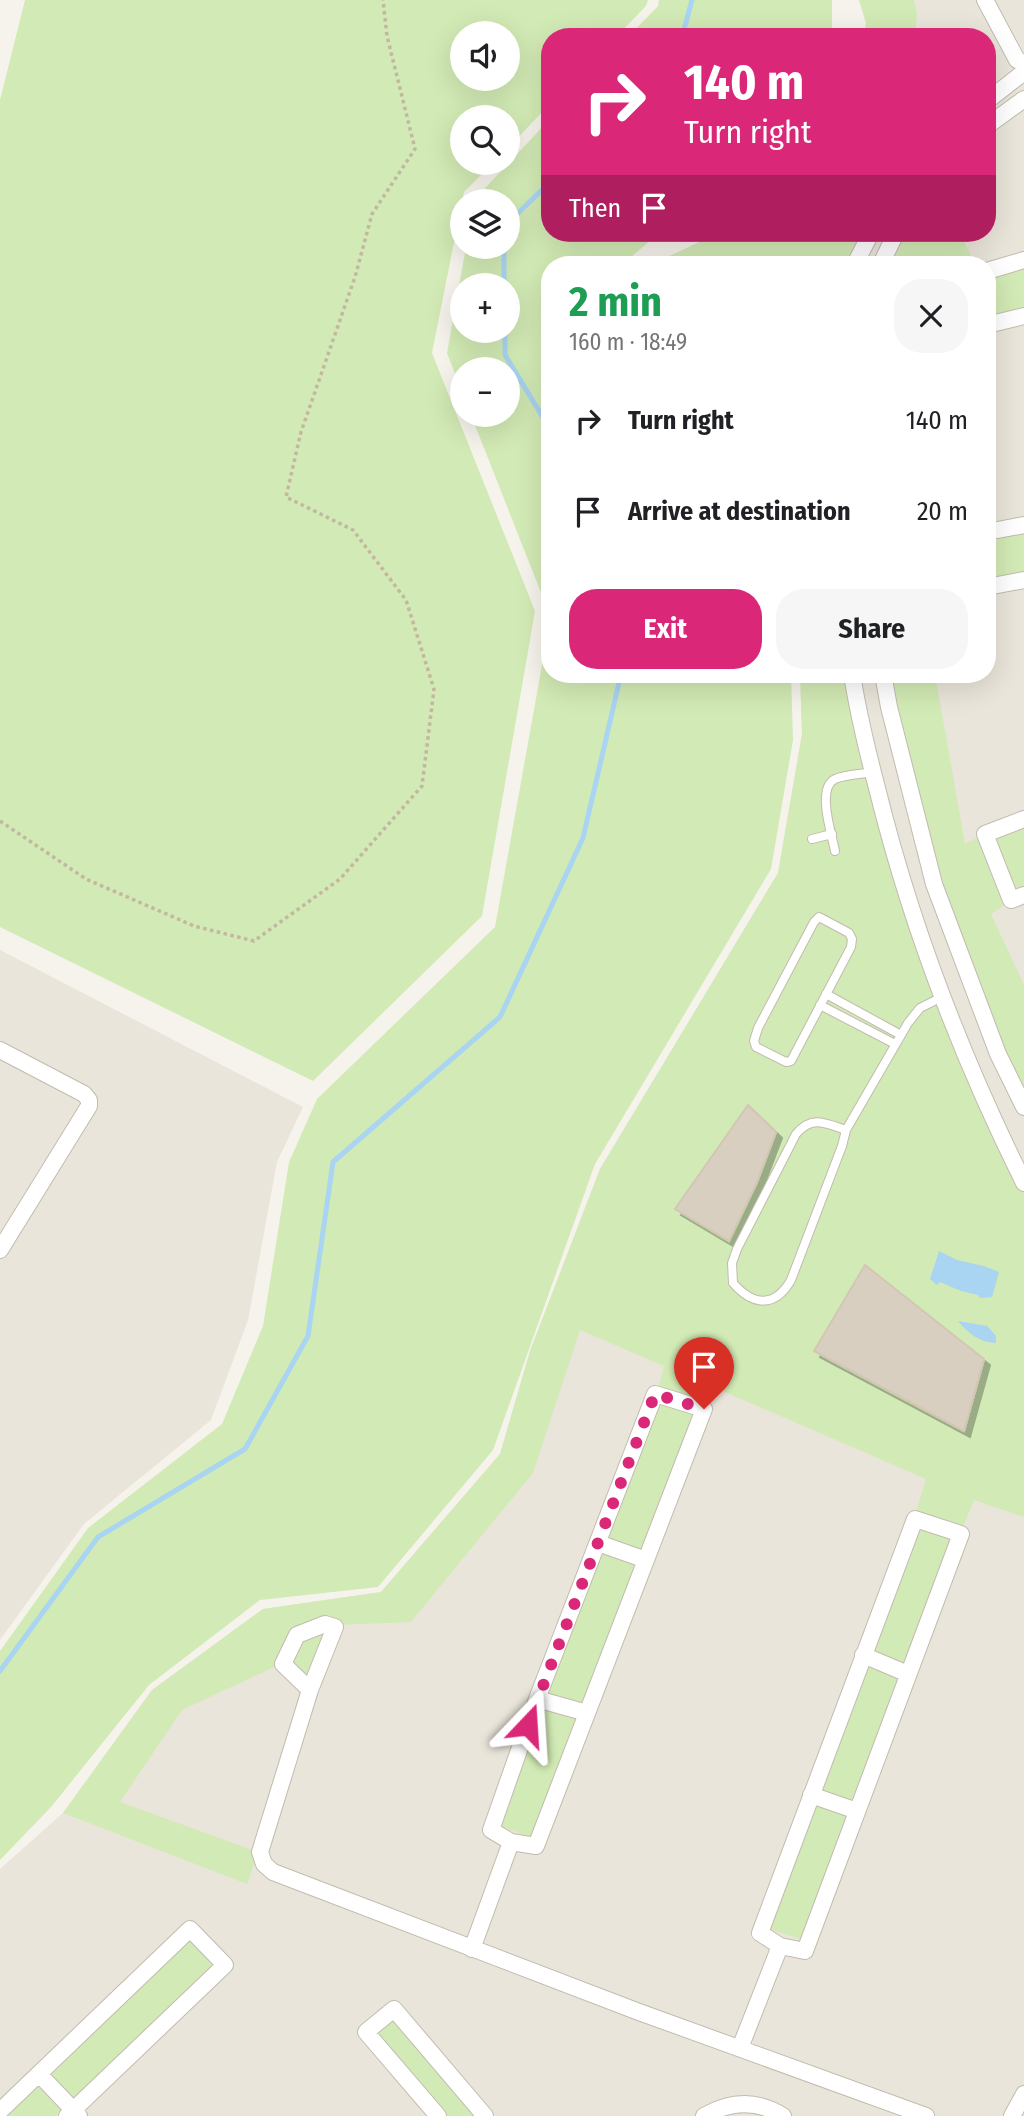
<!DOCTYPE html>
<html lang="en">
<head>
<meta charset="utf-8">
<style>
	:root { --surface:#fff; --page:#f6f6f6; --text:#202124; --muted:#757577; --accent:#db2777 }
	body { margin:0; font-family:"Fira Sans Condensed",sans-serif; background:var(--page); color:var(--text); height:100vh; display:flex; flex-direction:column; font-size:26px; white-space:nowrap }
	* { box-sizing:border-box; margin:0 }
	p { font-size:23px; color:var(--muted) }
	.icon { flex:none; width:38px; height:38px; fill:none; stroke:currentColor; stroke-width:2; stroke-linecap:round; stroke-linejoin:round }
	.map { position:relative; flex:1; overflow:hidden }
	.sheet { position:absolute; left:541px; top:256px; width:455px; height:427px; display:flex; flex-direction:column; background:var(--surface); border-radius:28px; box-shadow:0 7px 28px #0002 }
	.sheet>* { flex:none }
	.guide { position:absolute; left:541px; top:28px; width:455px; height:214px; border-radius:28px; box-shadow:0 7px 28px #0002; background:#db2777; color:#fff; overflow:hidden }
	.fabs { position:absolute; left:450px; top:21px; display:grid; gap:14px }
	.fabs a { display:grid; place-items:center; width:70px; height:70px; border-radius:50%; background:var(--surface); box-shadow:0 7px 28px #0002; font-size:35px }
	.pin { position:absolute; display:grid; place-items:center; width:60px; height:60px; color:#fff; margin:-72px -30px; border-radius:50% 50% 50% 0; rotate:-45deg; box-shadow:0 0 7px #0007 }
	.pin .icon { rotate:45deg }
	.me { position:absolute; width:77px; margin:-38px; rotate:20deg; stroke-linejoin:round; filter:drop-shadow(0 0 5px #0008) }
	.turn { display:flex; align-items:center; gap:24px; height:147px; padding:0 28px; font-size:32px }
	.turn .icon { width:91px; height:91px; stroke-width:2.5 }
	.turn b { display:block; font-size:49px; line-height:60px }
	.then { display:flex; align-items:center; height:66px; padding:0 28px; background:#0003; gap:14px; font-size:26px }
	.round { display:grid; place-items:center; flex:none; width:74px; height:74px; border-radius:28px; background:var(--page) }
	.summary { display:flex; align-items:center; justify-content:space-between; height:119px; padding:0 28px }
	h1 { font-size:42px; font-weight:700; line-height:52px; color:#1e9e55 }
	.button { display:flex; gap:14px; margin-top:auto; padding:14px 28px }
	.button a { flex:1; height:80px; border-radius:28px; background:var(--accent); color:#fff; font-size:28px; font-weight:700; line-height:80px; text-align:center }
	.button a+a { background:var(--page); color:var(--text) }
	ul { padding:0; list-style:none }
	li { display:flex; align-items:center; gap:21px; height:91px; padding:0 28px }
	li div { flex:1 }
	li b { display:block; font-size:26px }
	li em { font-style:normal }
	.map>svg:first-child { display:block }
	.residential { fill:#eae5da }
	.green { fill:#d2eab5; fill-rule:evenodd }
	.water { fill:#a9d4f2 }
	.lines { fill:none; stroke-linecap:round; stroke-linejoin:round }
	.stream { stroke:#a9d4f2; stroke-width:5 }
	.building { fill:#d8cfc1; stroke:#d3c7b4; stroke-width:2; filter:url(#shadow) }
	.service-casing { stroke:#c2bbae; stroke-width:10 }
	.minor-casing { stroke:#c2bbae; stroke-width:18 }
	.path { stroke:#c4b79f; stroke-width:3.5; stroke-dasharray:3.5 3.5; stroke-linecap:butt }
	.service { stroke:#fff; stroke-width:8 }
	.minor { stroke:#fff; stroke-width:16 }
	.route { stroke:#db2777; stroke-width:12; stroke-dasharray:0 21.6 }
</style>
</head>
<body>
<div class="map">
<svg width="1024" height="2116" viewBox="0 0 1024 2116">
	<defs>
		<filter id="shadow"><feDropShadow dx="6" dy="6" stdDeviation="0" flood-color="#0004"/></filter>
	</defs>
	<rect width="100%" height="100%" fill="#f6f3ec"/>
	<!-- residential -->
	<path class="residential" d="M859,0H1024V2116H0V1869L63,1813L152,1690L263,1609L381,1592L500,1454L530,1351L600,1169L778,873L802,734L800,674H987V264H652L719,233H987V37H864L866,23Z
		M0,950L303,1107L277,1162L248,1320L211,1420L84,1524L0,1640Z"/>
	<!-- green -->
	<path class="green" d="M25,0H648L646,6L616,37H550L549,105L508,148V117H462V163H493L464,192L432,353L535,611L482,916L313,1081L0,927V100ZM462,33H508V79H462Z
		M659,0H832V37H628L658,6Z
		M859,0H914L917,13L915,37H864L866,23Z
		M549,120L550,233H659L623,264H550L549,613L471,415H508V369H462V392L447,353L466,247H508V201L474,200ZM462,285H508V331H462Z
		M719,233H867L853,264H652Z
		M904,233H960L975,264H889Z
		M1024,263V312L987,321V274Z
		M1024,529V574L987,581V537Z
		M549,626L550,674H791L793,740L771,869L595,1164L493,1450L378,1587L260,1600L149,1685L51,1807L0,1860V1651L88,1528L222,1424L263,1326L289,1162L317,1099L495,927Z
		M800,674H850L883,827L1024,1186V1517L974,1500L961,1532L915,1516L926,1479L711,1386L704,1406L658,1390L664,1366L580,1330L533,1473L411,1622L337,1625L296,1633L281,1664L182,1710L120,1802L258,1852L247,1884L63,1813L152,1690L263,1609L381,1592L500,1454L530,1351L600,1169L778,873L802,734Z
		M889,674H935L965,844L983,835L1011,901L991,914L1024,985V1099L938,882Z
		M1024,825V885L1016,889L995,837Z
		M659,1400L698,1412L643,1553L607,1540Z
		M918,1525L956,1537L906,1667L871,1652Z
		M602,1551L640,1562L584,1704L546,1693Z
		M333,1630L310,1685L288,1664L298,1638Z
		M865,1662L904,1676L854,1803L818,1791Z
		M541,1705L581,1716L533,1838L499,1826Z
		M813,1801L853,1813L804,1940L769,1929Z
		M191,1940L216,1965L74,2101L49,2076Z
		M393,2014L480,2116H445L373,2032Z
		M40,2085L63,2109L56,2116H7Z"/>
	<!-- water -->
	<path class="water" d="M939,1251L957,1260L984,1266L999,1272L992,1297L980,1298L978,1295L961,1291L940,1282L937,1285L930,1279Z
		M958,1321L987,1326L996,1336V1343C979,1342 969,1334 958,1321Z"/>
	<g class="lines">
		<!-- stream -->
		<path class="stream" d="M682,37L692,0
			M508,223L550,182
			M504,247V285
			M505,331V355L550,429
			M0,1671L98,1537L245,1449L308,1336L333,1162L500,1017L583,838L621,674"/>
	</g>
	<!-- building -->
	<path class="building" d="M748,1105L776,1132L757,1182L729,1241L675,1209Z
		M865,1265L984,1359L964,1431L814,1351Z"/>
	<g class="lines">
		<!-- service casing -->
		<g class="service-casing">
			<path id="service" d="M812,839L832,834
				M835,851C832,835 816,788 835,779C843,775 863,774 873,772
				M819,917L849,933L852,939L851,947L791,1061L786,1062L756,1047L754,1041L758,1028L814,922Z
				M826,994L901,1035
				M820,1005L895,1044
				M846,1130C825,1123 812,1115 796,1134L737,1249L732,1263L733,1283C753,1306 775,1308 791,1280L842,1146L846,1130L908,1023L920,1008L942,997"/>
		</g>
		<!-- minor casing -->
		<g class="minor-casing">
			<path id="minor" d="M985,0L1017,60L1024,63
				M987,101L1024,72
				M987,126L1024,99
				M855,264L871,233
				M881,264L896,233
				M987,271L1024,260
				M987,325L1024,316
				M987,532L1024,525
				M987,587L1024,580
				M852,674C858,713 867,750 877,788C911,926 961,1056 1024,1183
				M883,674L889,707L934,884L998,1054L1024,1107
				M1024,819L985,834L1011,900L1024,895
				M0,1050L84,1094L89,1100V1106L0,1250
				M655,1394L704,1409L536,1846L511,1842L491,1830L537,1699Z
				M915,1519L961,1534L805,1951L780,1946L760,1933Z
				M598,1543L646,1560
				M325,1624L335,1627L310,1690L283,1664L297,1635Z
				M863,1655L908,1674
				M310,1690L260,1852L264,1864L273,1872L639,2012L926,2116
				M537,1699L587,1713
				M811,1795L857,1811
				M472,1949L511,1842
				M740,2048L780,1946
				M39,2074L79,2116
				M0,2111L190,1929L225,1965L67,2116
				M438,2116L366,2032L394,2009L485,2116
				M704,2116C730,2101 756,2099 783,2116
				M1012,2116L1024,2094"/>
		</g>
		<!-- path -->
		<path class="path" d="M0,821L86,879L194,926L254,941L340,879L422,786L434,689L406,600L353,530L286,497L301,432L355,277L372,214L415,149L387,36L383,0"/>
		<!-- service -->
		<use href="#service" class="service"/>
		<!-- minor -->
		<use href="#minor" class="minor"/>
	</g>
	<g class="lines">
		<!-- route -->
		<path class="route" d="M528,1725L655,1394L704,1409"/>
	</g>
</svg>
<div class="fabs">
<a><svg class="icon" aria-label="sound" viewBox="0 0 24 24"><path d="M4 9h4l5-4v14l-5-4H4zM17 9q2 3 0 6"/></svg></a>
<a><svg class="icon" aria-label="search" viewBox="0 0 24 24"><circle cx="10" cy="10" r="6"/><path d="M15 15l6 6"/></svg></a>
<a><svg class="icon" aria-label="layers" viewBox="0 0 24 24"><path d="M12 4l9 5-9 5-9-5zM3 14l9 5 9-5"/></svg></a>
<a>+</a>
<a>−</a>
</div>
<div class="pin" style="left:704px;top:1409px;background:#d93025"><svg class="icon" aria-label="arrive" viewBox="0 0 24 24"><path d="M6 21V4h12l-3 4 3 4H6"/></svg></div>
<svg class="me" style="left:528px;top:1725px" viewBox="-20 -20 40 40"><path d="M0-17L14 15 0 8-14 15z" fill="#db2777" stroke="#fff" stroke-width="4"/></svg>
<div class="guide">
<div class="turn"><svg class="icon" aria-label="right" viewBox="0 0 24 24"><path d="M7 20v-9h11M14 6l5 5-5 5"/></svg><div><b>140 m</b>Turn right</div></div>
<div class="then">Then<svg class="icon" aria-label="arrive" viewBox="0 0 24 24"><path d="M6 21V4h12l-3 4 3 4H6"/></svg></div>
</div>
<section class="sheet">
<div class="summary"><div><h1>2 min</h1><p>160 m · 18:49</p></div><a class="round"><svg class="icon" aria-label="close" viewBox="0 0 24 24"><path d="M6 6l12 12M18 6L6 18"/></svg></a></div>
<ul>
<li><svg class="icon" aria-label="right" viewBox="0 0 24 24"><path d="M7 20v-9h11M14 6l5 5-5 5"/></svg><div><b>Turn right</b></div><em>140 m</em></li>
<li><svg class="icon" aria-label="arrive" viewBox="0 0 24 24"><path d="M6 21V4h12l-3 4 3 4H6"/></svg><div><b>Arrive at destination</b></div><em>20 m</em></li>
</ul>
<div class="button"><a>Exit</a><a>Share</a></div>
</section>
</div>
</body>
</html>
